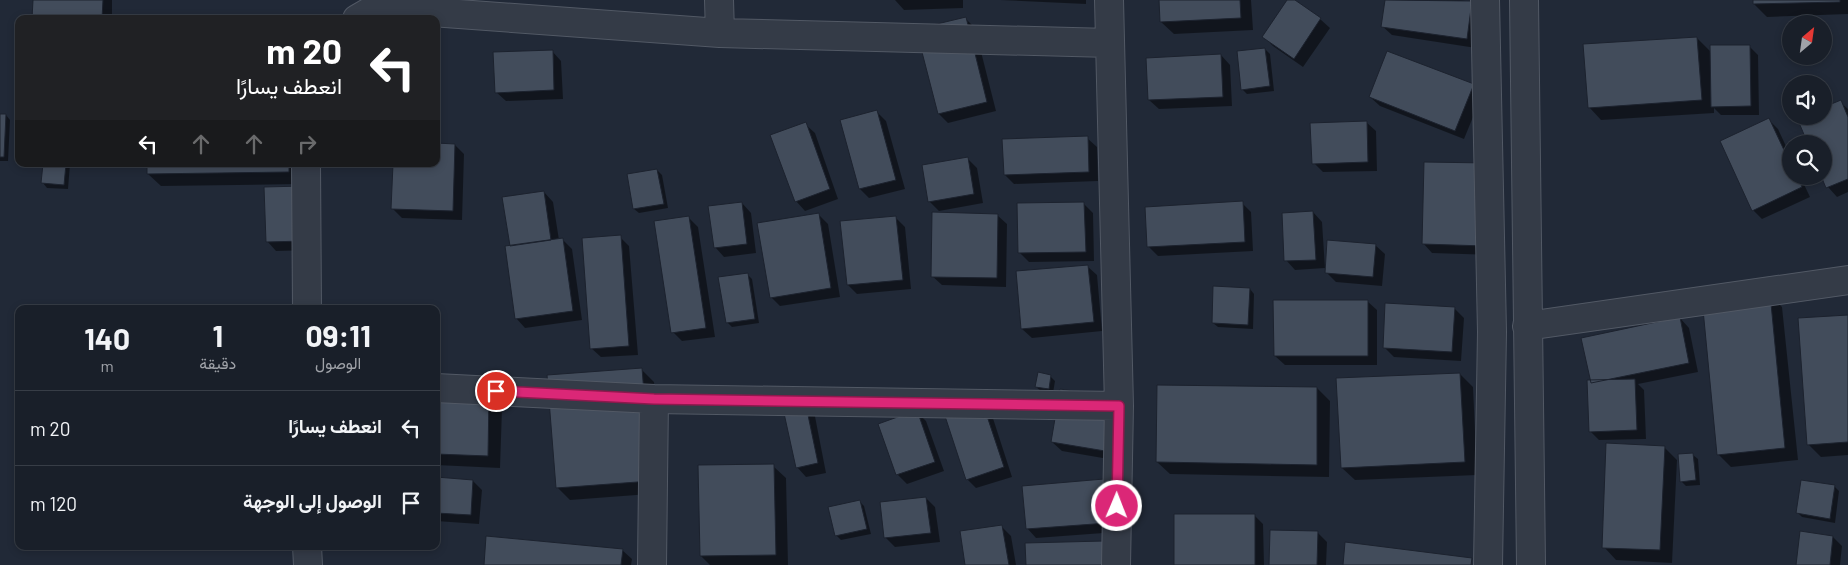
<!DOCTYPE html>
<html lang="ar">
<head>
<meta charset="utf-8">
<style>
	:root { --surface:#191f29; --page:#262c35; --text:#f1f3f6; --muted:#9fa2a8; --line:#373d46 }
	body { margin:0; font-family:Barlow,Vazirmatn,sans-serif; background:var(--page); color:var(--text); direction:rtl; height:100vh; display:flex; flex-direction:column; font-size:19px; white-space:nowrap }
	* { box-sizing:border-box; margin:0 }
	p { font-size:16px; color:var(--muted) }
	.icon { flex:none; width:28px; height:28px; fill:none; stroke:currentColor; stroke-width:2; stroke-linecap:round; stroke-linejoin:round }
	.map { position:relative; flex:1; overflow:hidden; direction:ltr }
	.details { position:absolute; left:15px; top:305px; width:425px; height:245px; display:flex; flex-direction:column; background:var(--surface); border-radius:10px; box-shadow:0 2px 8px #0003,0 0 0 1px var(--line); direction:rtl }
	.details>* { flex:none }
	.banner { position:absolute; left:15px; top:15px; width:425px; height:152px; border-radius:10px; box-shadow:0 2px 8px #0003,0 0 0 1px var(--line); direction:rtl; background:#202124; color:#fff; overflow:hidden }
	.needle { width:32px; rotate:29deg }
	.controls { position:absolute; left:1782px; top:15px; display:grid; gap:10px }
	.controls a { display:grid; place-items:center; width:50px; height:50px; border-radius:50%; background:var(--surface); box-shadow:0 2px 8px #0003,0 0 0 1px var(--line); font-size:25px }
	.pin { position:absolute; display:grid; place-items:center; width:42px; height:42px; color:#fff; margin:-21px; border:2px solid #fff; border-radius:50%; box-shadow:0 1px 5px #0007 }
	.me { position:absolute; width:55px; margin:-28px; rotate:1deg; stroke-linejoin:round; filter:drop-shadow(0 0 4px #0008) }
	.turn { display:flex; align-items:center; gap:18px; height:105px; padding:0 15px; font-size:22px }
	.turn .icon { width:65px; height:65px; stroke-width:2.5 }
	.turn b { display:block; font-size:35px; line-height:42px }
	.lanes { display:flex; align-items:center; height:48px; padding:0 15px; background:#0003; justify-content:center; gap:25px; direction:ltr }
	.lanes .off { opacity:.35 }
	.eta { display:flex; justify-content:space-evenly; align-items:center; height:85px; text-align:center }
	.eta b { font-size:30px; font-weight:700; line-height:35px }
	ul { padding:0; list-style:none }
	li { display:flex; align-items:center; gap:15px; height:75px; padding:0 15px; border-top:1px solid var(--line) }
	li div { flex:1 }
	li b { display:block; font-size:19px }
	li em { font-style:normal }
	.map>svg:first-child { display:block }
	.shadow { fill:#0007 }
	.building { fill:#424c5b; stroke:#1c222e }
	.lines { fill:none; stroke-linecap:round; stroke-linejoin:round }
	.minor-casing { stroke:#525965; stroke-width:30 }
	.minor { stroke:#343b47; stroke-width:28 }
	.route-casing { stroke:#8e194d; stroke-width:12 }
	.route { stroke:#db2777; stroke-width:9 }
</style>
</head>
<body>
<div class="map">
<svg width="1848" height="565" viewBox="0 0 1848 565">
	<rect width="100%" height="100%" fill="#212937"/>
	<!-- shadow -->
	<path class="shadow" d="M34,0H112V19H33Z
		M895,0H963V8L904,10Z
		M1000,0H1086V4Z
		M1160,0H1251L1253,30L1174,34L1161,22Z
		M1289,0H1292L1320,19L1330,28L1303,67L1273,46L1264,37Z
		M1386,0H1460L1472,2L1476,48L1392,35L1382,26Z
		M1754,0H1848V14L1767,17L1754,4Z
		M966,19L975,28L996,111L948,123L939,114Z
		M1697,38L1711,52L1749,46L1758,55L1759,115H1721L1714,108V113L1601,120L1589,107Z
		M1265,49L1270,54L1274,91L1247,94L1242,89Z
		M552,51L561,61L563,99L506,101L496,92Z
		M1221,55L1230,65L1232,106L1159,109L1149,100Z
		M436,57L439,60L436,98Z
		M1473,86L1482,95L1464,139L1380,106L1370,97Z
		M1840,102L1848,109V192L1837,197L1828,187L1823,176L1824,108Z
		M877,112L886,121L905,189L869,198L860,189L842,121Z
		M0,115H6L10,120L8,161H0Z
		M1769,120L1778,129L1791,157V176H1800L1810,197L1762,219L1753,210Z
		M1366,122L1376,131L1377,171L1323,172L1314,163Z
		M805,124L815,133L838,199L805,211L796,201Z
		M1087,138L1097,147L1098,181L1014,184L1005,175Z
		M455,145L464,154L462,220L402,218L392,208L394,164H436Z
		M968,159L977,168L983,203L939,211L929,201Z
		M1425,163L1494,255L1432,253L1423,243Z
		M44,164H70L68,189L47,188L43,183Z
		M86,164H97V166L89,167Z
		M148,164H301L302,184L161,186L148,174Z
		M657,170L662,175L668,208L639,213L634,209Z
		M265,189L314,250L276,251L267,241Z
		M544,192L553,202L559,240H563L572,249L582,320L525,328L516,318L511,246Z
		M742,203L751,213L756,253L724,257L715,247Z
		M1242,203L1251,212L1253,251L1158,256L1149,247Z
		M1084,204L1093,213L1094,261L1029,262L1020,253Z
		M1313,212L1322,222L1325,268L1295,270L1286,260Z
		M818,214L828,224L840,297L780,306L771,297Z
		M997,215L1007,224L1006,287L942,285L932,276Z
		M895,217L905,227L911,289L857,294L848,285Z
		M689,218L698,227L715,337L682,341L673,332Z
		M620,237L629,246L638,355L601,357L591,348Z
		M1375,245L1385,254L1382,286L1336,282L1326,272Z
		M1087,266L1097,275L1102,331L1032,338L1022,329Z
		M747,274L752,279L759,323L732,327L727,322Z
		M1250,289L1254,294L1253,329L1218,327L1213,323Z
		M1769,294L1782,307L1798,460L1731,467L1718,454Z
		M1367,301L1377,310V365H1285L1275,356Z
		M1454,308L1464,318L1461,361L1394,357L1384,347Z
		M1848,316V455L1821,457L1808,444Z
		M1680,318L1689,328L1698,372L1638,384L1644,390L1646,439L1599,440L1590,431L1588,382Z
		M641,369L654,382L663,493L570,500L557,487Z
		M1460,374L1473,387L1477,475L1355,480L1342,468Z
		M1050,376L1055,381L1053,393L1041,391L1036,387Z
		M1317,388L1330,401L1329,477L1170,474L1157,462Z
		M436,395L489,397L502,409L500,468L436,465Z
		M782,396L812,401L826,473L806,477L797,467Z
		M1124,401L1134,410L1126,462L1062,451L1052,442Z
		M989,406L1012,477L976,488L967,479Z
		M917,412L926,421L944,471L907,484L898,475L880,425Z
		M1664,447L1677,460L1672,563L1616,560L1604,547Z
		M1693,455L1698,459L1700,485L1686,486L1681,481Z
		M773,466L786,478L788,565H710L701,556Z
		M436,478L473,481L482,490L479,524L436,521Z
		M1104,480L1117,532L1036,538L1027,528Z
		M1834,486L1839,491L1835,523L1802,517L1798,513Z
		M926,498L935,507L940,542L895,547L885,537Z
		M860,502L864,506L871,534L841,540L836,535Z
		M1254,515L1263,524L1264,565H1176Z
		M1001,526L1011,536L1016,565H967Z
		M1318,533L1327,542L1326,565H1270Z
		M1833,537L1842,546L1840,565H1798Z
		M622,550L632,559L631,565H485Z"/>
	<!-- building -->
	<path class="building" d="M33,0H103L102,19H32Z
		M1159,0H1240L1241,18L1160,22Z
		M1287,0H1295L1321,18L1294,59L1262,37Z
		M1385,0L1472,1L1467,39L1381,27Z
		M1753,0H1840V2L1753,4Z
		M966,17L987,102L938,114L916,29Z
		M1697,37L1702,100L1588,108L1583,44Z
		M1710,45H1750L1751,106L1711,107Z
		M1265,48L1270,86L1241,90L1237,51Z
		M553,50L554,90L495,93L493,52Z
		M1387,51L1474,84L1455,131L1369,97Z
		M1221,54L1223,97L1148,100L1146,58Z
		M1841,100L1848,117V179L1826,188L1821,176H1824V144H1808L1797,118L1801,116H1824V107Z
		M877,110L896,180L859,189L840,120Z
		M0,114H6L4,157H0Z
		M1769,118L1791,165V176H1797L1802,187L1752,211L1720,141Z
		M1367,121L1368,162L1312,164L1310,123Z
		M806,122L830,189L795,202L770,135Z
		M1088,136L1089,172L1004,175L1002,139Z
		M436,143L455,144L453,211L391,209L393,164H436Z
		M968,157L974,194L928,202L922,165Z
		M1424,162L1487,163L1485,246L1422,244Z
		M43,164H66L64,185L41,183Z
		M147,164H289V172L147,174Z
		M657,169L664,204L633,209L627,174Z
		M303,186L305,241L266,242L264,187Z
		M544,191L551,240L510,246L502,197Z
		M1243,201L1245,242L1147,247L1145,207Z
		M742,202L747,244L714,248L708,206Z
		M1084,202L1086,252L1018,253L1017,203Z
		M1313,211L1316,260L1284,261L1282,213Z
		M932,212L998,214L997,278L931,277Z
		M819,213L831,288L770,298L757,223Z
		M689,216L706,328L671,333L654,221Z
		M896,216L903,280L847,285L840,221Z
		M621,235L629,346L590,349L582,238Z
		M563,238L573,311L515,319L505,246Z
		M1327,240L1376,244L1373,277L1325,273Z
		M1088,265L1094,322L1021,329L1016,271Z
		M748,273L755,319L726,323L718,277Z
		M1213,286L1250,288L1248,325L1212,323Z
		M1770,293L1785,448L1717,455L1702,299Z
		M1273,300H1368V356H1274Z
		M1385,303L1455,307L1452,352L1383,348Z
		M1848,315V442L1807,445L1798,318Z
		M1680,317L1689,363L1591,383L1581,338Z
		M642,368L651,481L556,488L547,375Z
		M1038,372L1051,375L1049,389L1035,387Z
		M1460,373L1465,462L1341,468L1336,378Z
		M1635,379L1637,430L1589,432L1587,380Z
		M1157,385L1317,387V465L1156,462Z
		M1060,389L1125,399L1117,453L1051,442Z
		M803,391L818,463L796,468L780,395Z
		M436,394L489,395L488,456L436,454Z
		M980,395L1004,467L966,480L942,407Z
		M917,410L935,462L896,475L878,424Z
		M1606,443L1665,446L1660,550L1602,548Z
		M1693,453L1696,480L1680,482L1678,454Z
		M774,464L776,555L700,556L698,465Z
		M436,477L473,480L471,515L436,513Z
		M1104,479L1108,523L1026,529L1022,486Z
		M1801,480L1835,485L1830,519L1796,513Z
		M926,497L931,533L884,538L880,502Z
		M860,500L867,529L835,536L828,507Z
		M1174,514H1255V565H1174Z
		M1002,525L1009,565H965L960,531Z
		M1270,530L1318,531L1317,565H1269Z
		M1800,531L1833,536L1830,565H1796Z
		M486,536L623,549L621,565H484Z
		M1104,541L1105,565H1026L1025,543Z
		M1345,542L1472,558L1471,565H1343Z"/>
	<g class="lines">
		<!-- minor casing -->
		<g class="minor-casing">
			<path id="minor" d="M719,0L720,33
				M1109,0L1119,406L1116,565
				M1485,0L1492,332L1488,565
				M1524,0L1531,565
				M357,19L376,8L720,33L1110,43
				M306,164L307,309
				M1527,326L1848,280
				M436,388L654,399L1119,406
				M307,546L308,565
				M652,565L654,399"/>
		</g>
		<!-- minor -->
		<use href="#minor" class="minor"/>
	</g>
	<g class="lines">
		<!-- route casing -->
		<g class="route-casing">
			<path id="route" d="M496,391L654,399L1119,406L1117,506"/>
		</g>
		<!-- route -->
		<use href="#route" class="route"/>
	</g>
</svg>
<div class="controls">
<a><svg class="needle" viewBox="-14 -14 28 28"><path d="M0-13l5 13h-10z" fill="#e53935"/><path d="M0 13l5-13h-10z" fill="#9fa2a8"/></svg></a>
<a><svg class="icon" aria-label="sound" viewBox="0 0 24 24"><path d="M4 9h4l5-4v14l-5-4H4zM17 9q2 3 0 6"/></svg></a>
<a><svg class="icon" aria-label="search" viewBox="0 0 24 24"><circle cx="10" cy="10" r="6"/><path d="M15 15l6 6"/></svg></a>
</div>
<div class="pin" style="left:496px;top:391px;background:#d93025"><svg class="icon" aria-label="arrive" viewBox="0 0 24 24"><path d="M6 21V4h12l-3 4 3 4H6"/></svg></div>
<svg class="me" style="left:1117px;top:506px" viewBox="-20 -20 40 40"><circle r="17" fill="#db2777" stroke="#fff" stroke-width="3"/><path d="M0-11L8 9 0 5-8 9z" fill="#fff"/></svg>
<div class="banner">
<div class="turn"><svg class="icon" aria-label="left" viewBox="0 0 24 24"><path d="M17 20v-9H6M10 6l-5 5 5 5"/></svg><div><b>20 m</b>انعطف يسارًا</div></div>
<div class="lanes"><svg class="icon" aria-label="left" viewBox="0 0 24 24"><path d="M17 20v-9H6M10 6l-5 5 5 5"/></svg><svg class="icon off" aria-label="ahead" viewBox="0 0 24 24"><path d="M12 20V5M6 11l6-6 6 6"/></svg><svg class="icon off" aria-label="ahead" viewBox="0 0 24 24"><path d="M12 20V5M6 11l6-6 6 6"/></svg><svg class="icon off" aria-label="right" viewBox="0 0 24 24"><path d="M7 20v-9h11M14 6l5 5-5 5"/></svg></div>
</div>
<section class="details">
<div class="eta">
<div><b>09:11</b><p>الوصول</p></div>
<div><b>1</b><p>دقيقة</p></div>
<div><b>140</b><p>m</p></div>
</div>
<ul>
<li><svg class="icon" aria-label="left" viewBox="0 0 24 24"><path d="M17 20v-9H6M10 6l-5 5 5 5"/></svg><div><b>انعطف يسارًا</b></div><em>20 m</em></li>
<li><svg class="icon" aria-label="arrive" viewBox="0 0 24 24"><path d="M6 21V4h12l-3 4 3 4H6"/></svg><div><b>الوصول إلى الوجهة</b></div><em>120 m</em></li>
</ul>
</section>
</div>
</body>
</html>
